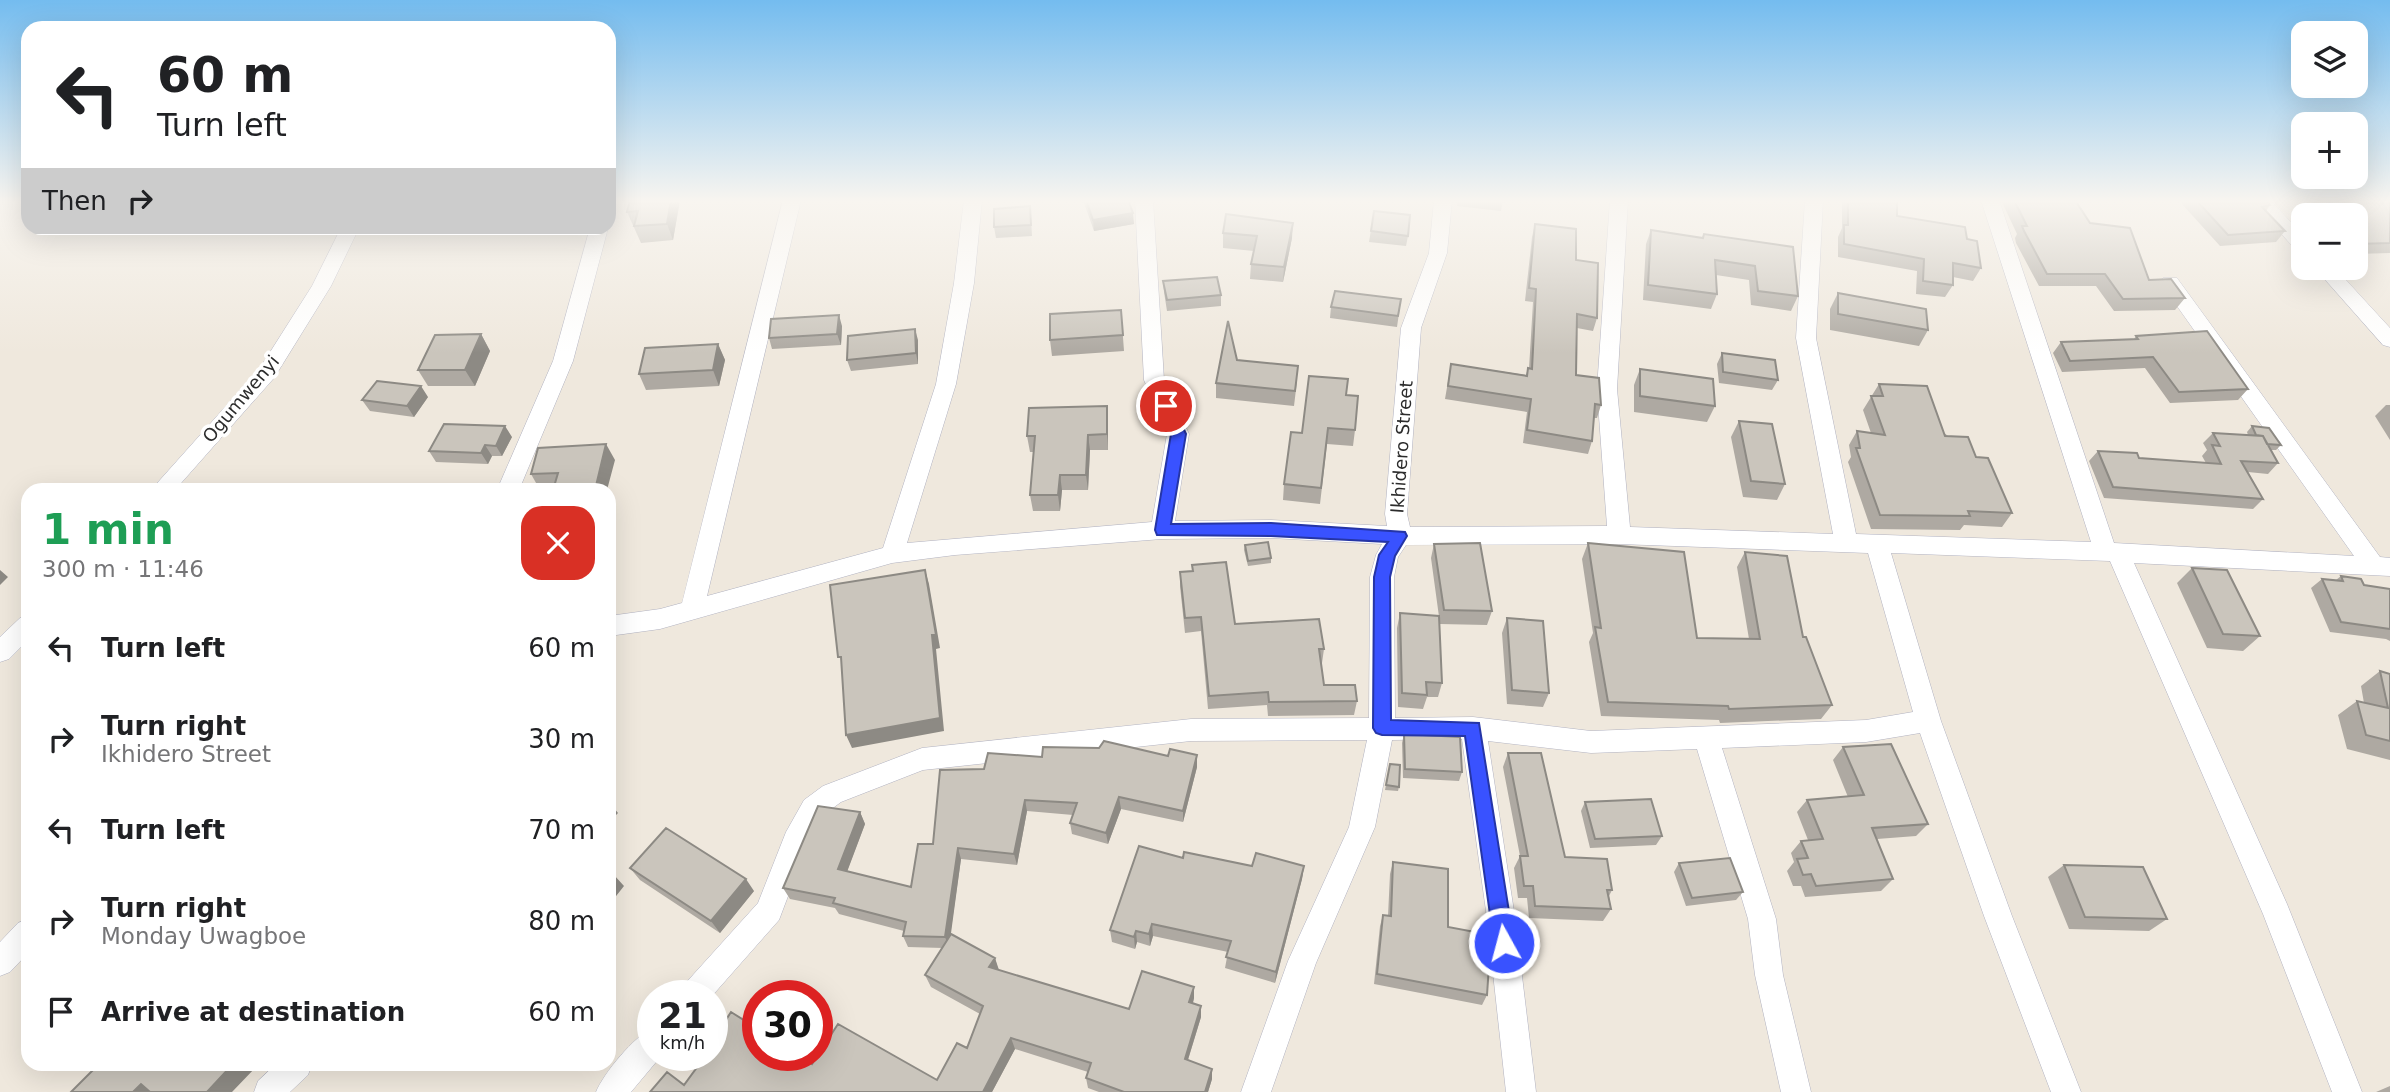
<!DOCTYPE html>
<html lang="en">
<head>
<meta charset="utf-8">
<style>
	:root { --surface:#fff; --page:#f6f6f6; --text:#202124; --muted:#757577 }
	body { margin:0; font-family:"DejaVu Sans",sans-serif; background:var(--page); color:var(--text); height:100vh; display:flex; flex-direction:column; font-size:26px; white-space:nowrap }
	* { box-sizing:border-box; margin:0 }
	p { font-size:23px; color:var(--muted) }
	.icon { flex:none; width:38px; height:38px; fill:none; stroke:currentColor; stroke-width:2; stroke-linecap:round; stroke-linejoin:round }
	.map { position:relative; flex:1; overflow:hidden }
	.panel { position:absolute; left:21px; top:483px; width:595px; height:588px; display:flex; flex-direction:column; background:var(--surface); border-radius:21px; box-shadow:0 7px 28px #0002 }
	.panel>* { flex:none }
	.banner { position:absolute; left:21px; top:21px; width:595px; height:214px; border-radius:21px; box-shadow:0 7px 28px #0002; background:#fff; color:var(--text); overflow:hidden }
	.buttons { position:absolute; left:2291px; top:21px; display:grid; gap:14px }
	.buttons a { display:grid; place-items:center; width:77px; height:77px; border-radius:14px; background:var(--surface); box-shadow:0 7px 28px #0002; font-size:35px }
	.speed { position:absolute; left:637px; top:980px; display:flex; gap:14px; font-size:35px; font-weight:700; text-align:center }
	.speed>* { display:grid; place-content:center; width:91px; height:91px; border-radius:50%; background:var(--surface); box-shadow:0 7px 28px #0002; line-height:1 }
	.speed small { font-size:18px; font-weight:400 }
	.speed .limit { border:10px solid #d22; background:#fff; color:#111 }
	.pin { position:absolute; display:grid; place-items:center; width:60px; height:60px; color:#fff; margin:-30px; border:4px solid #fff; border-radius:50%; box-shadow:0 2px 7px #0007 }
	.me { position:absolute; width:77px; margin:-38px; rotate:353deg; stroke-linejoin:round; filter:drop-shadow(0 0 5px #0008) }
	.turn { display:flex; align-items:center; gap:24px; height:147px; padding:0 21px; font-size:32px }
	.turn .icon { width:91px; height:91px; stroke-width:2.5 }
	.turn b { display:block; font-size:49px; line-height:60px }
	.then { display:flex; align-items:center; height:66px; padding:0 21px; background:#0003; gap:14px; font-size:26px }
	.round { display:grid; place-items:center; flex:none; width:74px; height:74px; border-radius:21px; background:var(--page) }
	.head { display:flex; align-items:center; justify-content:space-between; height:119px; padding:0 21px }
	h1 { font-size:42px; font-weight:700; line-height:52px; color:#1e9e55 }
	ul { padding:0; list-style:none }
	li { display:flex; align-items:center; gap:21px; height:91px; padding:0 21px }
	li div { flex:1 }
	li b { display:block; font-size:26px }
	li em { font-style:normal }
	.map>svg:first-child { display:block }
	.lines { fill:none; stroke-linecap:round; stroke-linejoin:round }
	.minor-casing { stroke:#b1b2c1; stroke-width:1 }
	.minor { fill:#fff; fill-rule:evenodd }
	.wall { fill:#aea9a2 }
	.shaded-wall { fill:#8d8a84 }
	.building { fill:#cac5bc; stroke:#8d8a84; stroke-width:2 }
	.route { fill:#3952ff; stroke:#2535a6; stroke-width:2 }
	.labels { text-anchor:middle; stroke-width:7; stroke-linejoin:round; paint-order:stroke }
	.street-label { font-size:18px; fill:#2c2c2c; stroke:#fff }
</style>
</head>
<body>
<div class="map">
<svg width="2390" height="1092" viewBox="0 0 2390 1092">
	<rect width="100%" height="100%" fill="#efe8dd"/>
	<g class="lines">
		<!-- minor casing -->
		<g class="minor-casing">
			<path id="minor" d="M783,200H801L707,596L883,548L936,384L954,283L964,200H982L974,283L956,384L907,543L1152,522L1167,434L1144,380L1135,200H1153L1164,380L1189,434L1175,521L1271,520L1387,526L1385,514L1401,328L1429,253L1434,200H1452L1447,253L1421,328L1407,514L1410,527L1607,526L1597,389L1610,200H1628L1617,389L1630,527L1833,534L1796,338L1805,200H1823L1816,338L1856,534L2091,542L1981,200H1999L2114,543L2354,556L2160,282L2163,278H2177L2380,557L2390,558V576L2134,563L2287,904L2362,1092H2332L2263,914L2110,561L1891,553L1941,721L2012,916L2081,1092H2051L1984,916L1920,733L1866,742L1722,748L1776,919L1783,975L1811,1092H1781L1755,975L1748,919L1697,749L1591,753L1488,741L1515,918L1536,1092H1506L1487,918L1462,739L1392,740L1375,827L1316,963L1271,1092H1241L1288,961L1349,827L1367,740L1191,741L923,770L841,802L822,816L807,846L779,920L712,996H679L683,986L758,903L786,832L804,800L823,786L922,748L1191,719L1369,718L1370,577L1376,555L1382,544L1271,538L1162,539L955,555L892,563L660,629L609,636V616L660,609L682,603ZM1619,544L1868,553L1913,712L1866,720L1591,731L1473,717L1395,718L1394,577L1398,557L1406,545Z
				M2251,200H2270L2303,235V252L2296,250Z
				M341,228H359L331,286L274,378L175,490H151L260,368L312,286Z
				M590,228H608L573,361L519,490H497L553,361Z
				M2315,268H2335L2390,328V347L2383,345Z
				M28,615V640L9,659L0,662V637L20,618Z
				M28,919V953L10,972L0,976V942L18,923Z
				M653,1028V1055H662L631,1092H596C604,1073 634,1036 653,1028Z
				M276,1064H312L308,1075L290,1092H254L258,1081Z"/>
		</g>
		<!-- minor -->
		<use href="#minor" class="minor"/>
	</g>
	<!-- wall -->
	<path class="wall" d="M680,200L673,240L641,243L627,212Z
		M1083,200H1128L1134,224L1094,231Z
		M1458,200H1503L1501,211L1457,206Z
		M1842,200H1897V216L1967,239L1981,268L1973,281L1953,277V285L1945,297L1916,294L1917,271L1838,257V237L1842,228Z
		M2004,200H2014L2090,223L2149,280L2185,298L2175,310L2114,311L2096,286H2039L2016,243L2015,238L2017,234L2002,202Z
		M2184,200H2266L2270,205L2266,211L2285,231L2276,242L2220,246L2182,204Z
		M2311,200H2390V253L2356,254V215H2322Z
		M1374,211L1408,236L1406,246L1369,242Z
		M1031,217L1032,236L996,238L994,227Z
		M1535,224L1576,260L1597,318L1593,331L1577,328L1576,375L1601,405L1597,418H1594L1592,441L1588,454L1523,443L1527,412L1445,399L1451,364L1526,375L1528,368L1529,369L1533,302L1525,301L1532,237Z
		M1651,230L1702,238L1704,234L1793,247L1798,296L1791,311L1751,305L1749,280L1716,275L1717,294L1711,309L1643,300L1646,244Z
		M1223,233L1292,238L1283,282L1250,279L1251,264L1254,251L1223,248Z
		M1163,281L1221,295V306L1167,311L1164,292Z
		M1838,293L1928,330L1919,346L1830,330V309Z
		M1401,299L1397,327L1330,318L1331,307Z
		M1121,310L1124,351L1052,356L1050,340Z
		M842,326L841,345L772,349L769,338Z
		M481,334L490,351L475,386H428L418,370Z
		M2136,336L2248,389L2238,400L2170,403L2145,368L2062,372L2053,353L2061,342L2134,339Z
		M918,340V364L851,371L847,360Z
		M718,344L725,360L719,386L646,390L639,374Z
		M1722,353L1778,380L1772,390L1719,383L1717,364Z
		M1237,360L1297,381L1294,406L1216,398V383Z
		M1640,369L1715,406L1707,422L1634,412V385Z
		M1879,384L1976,457L2012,513L2002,527L1964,525L1960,530L1871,529L1848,462L1851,457L1849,445L1857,431L1871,433L1863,410Z
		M1346,395L1355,430L1353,446L1327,444L1320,504L1283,500L1284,484L1302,433Z
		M428,397L414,417L370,411L362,400Z
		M2386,405H2390V440L2375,416Z
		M1107,406L1108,450H1090L1088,490H1062L1060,511H1033L1030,495L1034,452H1030L1027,436Z
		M1739,421L1785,484L1777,500L1743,497L1731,437Z
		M2252,426L2281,445L2276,450H2270L2278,463L2268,474L2248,472L2263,499L2253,509L2104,498L2089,461L2098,451L2139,458L2206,463L2202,456L2207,450L2203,443L2213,433L2248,435L2247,432Z
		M512,437L502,456H492L488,464L436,462L429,451Z
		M615,460L553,489L540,490L531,474Z
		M1588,543L1697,638L1749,639L1737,567L1745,552L1803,637L1832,705L1821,719L1720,723L1719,720L1601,716L1589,642L1593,633L1582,559Z
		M1434,544L1492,611L1487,625L1440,624L1431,558Z
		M1245,545L1271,558V563L1248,566L1244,550Z
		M1192,565L1235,624L1324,649L1322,663H1321L1324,685L1357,701L1354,715L1268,716L1267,705L1208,709L1201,631L1185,633L1180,586V572L1192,571Z
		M2192,568L2260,636L2243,651L2207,648L2177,583Z
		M2341,576L2364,585L2390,589V641L2386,639L2330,632L2311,588L2322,579L2336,580Z
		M1400,613L1442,683L1438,697H1427L1423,709L1398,707L1397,628Z
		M1507,618L1549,693L1543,707L1507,704L1502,633Z
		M2380,671L2390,674V760L2347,749L2338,715L2357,701L2364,703L2361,686Z
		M1404,734L1462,772L1459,781L1403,778L1402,743Z
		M1843,747L1928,824L1916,836L1877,839L1893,879L1881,891L1805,897L1801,886H1793L1787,871L1794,862L1791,853L1801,841L1808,840L1797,812L1807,800L1848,797L1833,760Z
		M1508,753L1565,857L1612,890L1609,896L1611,909L1603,921L1529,918L1527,898H1518L1514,868L1520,856L1503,767Z
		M1197,755V767L1183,822L1121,809L1108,844L1072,834L1070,823L1073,815L1027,811L1017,865L961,859L950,936L995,958L998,970L1129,1009L1194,987V998L1193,1003L1201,1017L1188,1060L1212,1079L1208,1092H1099L1088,1088L1086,1078L1088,1072L1015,1049L992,1092H650L684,1085L704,1058L701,1055H712L722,1026L812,1064L937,1080L967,1048L980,1014L931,987L925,975L943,948L908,947L903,936L904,931L839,914L835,908L790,899L783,888L860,812L865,824L847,871L911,887L933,844L984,769L1042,757Z
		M1390,764L1399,787L1398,791L1385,790Z
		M1585,802L1662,836L1656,845L1590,848L1581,811Z
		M1183,858L1252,866H1304L1302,879L1275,983L1225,968L1228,952L1153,936L1150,946L1137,942L1135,949L1112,942L1110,930Z
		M1393,862L1448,927L1487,995L1482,1005L1374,984L1380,926L1383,915L1388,916L1390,874Z
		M1679,863L1743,892L1736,900L1686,906L1674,872Z
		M2064,865L2167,919L2149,931L2069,929L2048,877Z
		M630,868L754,891L720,933L640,880Z
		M2390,1086V1092H2376Z"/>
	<!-- shaded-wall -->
	<path class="shaded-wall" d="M671,200H680L673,240L667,224Z
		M1133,213L1134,224L1094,231L1093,220Z
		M1293,223L1292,238L1283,282L1284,267Z
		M839,315L842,326L841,345L837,334Z
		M915,329L918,340V364L916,353Z
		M481,334L490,351L475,386L465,370Z
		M718,344L725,360L719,386L713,370Z
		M421,386L428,397L414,417L407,406Z
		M1107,406L1108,422V450L1107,434Z
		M505,426L512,437L502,456L496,446Z
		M1088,435L1090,450L1088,490L1086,475Z
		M606,444L615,460L607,490H595Z
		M485,445L492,456L488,464L481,453Z
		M1060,475L1062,490L1060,511L1058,495Z
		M0,570L8,577L0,585Z
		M925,570L929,584L940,648L936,649L944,731L852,748L846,735L932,635Z
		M1197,755V767L1183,822V811Z
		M1119,797L1121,809L1108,844L1106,833Z
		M1025,800L1027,811L1017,865L1014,854Z
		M609,802L618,813L609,822Z
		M860,812L865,824L844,880L838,869Z
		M958,848L961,859L949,948L945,937Z
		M1304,866L1302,879L1275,983L1276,972Z
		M614,875L624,886L609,905V882Z
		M746,879L754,891L720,933L711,921Z
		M1152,924L1153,936L1150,946L1149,934Z
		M1136,931L1137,942L1135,949L1134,937Z
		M995,958L999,970L993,979L989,967Z
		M1194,987V998L1190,1014L1189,1002Z
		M1201,1006V1017L1185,1069V1059Z
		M1011,1038L1015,1049L992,1092H983Z
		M233,1064H259L232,1092H207Z
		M1212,1069V1079L1208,1092H1205Z
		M141,1084L157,1092H133Z"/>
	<!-- building -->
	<path class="building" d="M630,200H671L667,224L634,226L638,211L627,212Z
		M1086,200H1128L1133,213L1093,220Z
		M1848,200H1897V216L1965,227L1967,239L1977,241L1981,268L1953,263V285L1923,281L1924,259L1844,244V225H1848Z
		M2014,200H2075L2090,223L2130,228L2149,280L2171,279L2185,298L2123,299L2105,274H2047L2024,231L2022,226H2027Z
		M2196,200H2266L2270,205L2262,207L2285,231L2228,235Z
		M2327,200H2390V243L2356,244V215H2339Z
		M1030,206L1031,225L994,227V209Z
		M1374,211L1410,215L1408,236L1371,231Z
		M1226,214L1293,223L1284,267L1251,264L1257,236L1223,233Z
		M1535,224L1576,229V260L1598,263L1597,318L1577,314L1576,375L1599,378L1601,405L1595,404L1592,441L1527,430L1531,399L1448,386L1451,364L1527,376L1528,368L1532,369L1536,289L1529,288Z
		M1651,230L1703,238L1704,234L1793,247L1798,296L1758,291L1755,266L1715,260L1717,294L1648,285Z
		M1217,277L1221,295L1167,300L1163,281Z
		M1335,291L1401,299L1398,316L1331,307Z
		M1838,293L1926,309L1928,330L1838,314Z
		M1121,310L1123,335L1050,340V314Z
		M839,315L837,334L769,338L771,319Z
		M1228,321L1237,360L1298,366L1295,391L1216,383Z
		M915,329L916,353L847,360L848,336Z
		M2207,331L2248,389L2179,392L2153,357L2070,361L2061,342L2138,339L2136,336Z
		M481,334L465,370H418L435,335Z
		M718,344L713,370L639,374L645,348Z
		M1722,353L1775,360L1778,380L1723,372Z
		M1640,369L1713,379L1715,406L1640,396Z
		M1309,376L1348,379L1346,395L1358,396L1355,430L1328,428L1321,488L1284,484L1291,432L1302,433Z
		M377,381L421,386L407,406L362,400Z
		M1879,384L1927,386L1945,436L1968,437L1976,457L1988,458L2012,513L1968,511L1970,516L1880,515L1856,448H1860L1857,431L1885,435L1871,396H1883Z
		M1107,406V434L1088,435L1086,475H1060L1058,495H1030L1035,436H1027L1029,408Z
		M1739,421L1772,424L1785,484L1751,481Z
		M444,424L505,426L496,446L485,445L481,453L429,451Z
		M2252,426L2269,428L2281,445L2267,444L2263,436L2256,435Z
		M2213,433L2263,436L2278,463L2241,461L2263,499L2113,487L2098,451L2137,453L2139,458L2221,464L2212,445L2220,446Z
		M606,444L595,490H553L558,473L531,474L538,448Z
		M1268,542L1271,558L1248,561L1245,545Z
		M1480,543L1492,611L1444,610L1434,544Z
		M1588,543L1684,552L1697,638L1760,639L1745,552L1787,556L1803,637H1806L1832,705L1729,709L1728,706L1608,702L1595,627L1601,628Z
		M1226,562L1235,624L1319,619L1324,649H1319L1324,685H1355L1357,701L1269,702L1268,692L1209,696L1201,617L1185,618L1180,572L1193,571L1192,565Z
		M2192,568L2227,570L2260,636L2223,634Z
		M925,570L936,635H932L940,718L846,735L841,657H838L830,585Z
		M2341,576L2361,579L2364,585L2390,589V629L2341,622L2322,579L2343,581Z
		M1400,613L1439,616L1442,683L1426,682L1427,695L1402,693Z
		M1507,618L1543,621L1549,693L1512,690Z
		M2380,671L2390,674V741L2366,735L2357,701L2388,708Z
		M1404,734L1460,737L1462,772L1405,769Z
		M1104,741L1168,756L1170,749L1197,755L1183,811L1119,797L1106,833L1070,823L1077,803L1025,800L1014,854L958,848L945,937L903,936L906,922L833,903L835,898L783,888L818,806L860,812L838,869L911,887L918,844H933L940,770L984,769L988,753L1042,757L1043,747L1099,748Z
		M1891,744L1928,824L1872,828L1893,879L1816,886L1811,874L1803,875L1797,859L1808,858L1801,841L1823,839L1807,800L1864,795L1843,747Z
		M1508,753H1541L1565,857L1607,859L1612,890H1607L1611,909L1535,906L1533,886H1524L1520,856H1528Z
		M1390,764L1400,765L1399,787L1386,785Z
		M1651,799L1662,836L1595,839L1585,802Z
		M666,828L746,879L711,921L630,868Z
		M1139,846L1183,858L1184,852L1252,866L1256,853L1304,866L1276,972L1226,957L1231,941L1152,924L1149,934L1136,931L1134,937L1110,930Z
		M1730,858L1743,892L1692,898L1679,863Z
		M1393,862L1448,869V927L1491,935L1487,995L1377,974L1383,915L1391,916Z
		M2064,865L2143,867L2167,919L2085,917Z
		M609,872L614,875L609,882Z
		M951,934L995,958L989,967L1129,1009L1142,971L1194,987L1189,1002L1201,1006L1185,1059L1212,1069L1205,1092H1124L1086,1078L1091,1063L1011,1038L983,1092H650L667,1072L684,1085L706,1055H712V1021L713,1020L722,1026L731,1012L758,1029V1055H799L812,1064L838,1024L937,1080L957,1043L967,1048L983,1006L925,975Z
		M99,1064H233L207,1092H150L141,1084L133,1092H71Z"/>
	<!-- sky -->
	<linearGradient id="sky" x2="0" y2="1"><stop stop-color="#74bcef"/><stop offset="0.57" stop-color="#f8f5f0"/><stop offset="1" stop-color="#f8f5f0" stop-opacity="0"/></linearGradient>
	<rect width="2390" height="353" fill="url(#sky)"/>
	<!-- route -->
	<path class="route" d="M1166,401L1171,402L1186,434L1171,524L1271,523L1405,532L1407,536L1395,556L1390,577L1391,720L1479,723L1514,943L1511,950L1504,952L1497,950L1494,943L1465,736L1382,735L1376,733L1373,728L1374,577L1379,555L1388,542L1271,536L1157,535L1155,530L1171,434L1158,406Z"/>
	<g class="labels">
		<!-- street labels -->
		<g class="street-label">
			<text transform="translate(241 399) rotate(-50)" y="6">Ogumwenyi</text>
			<text transform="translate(1402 447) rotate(-86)" y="6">Ikhidero Street</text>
		</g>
	</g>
</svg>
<div class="buttons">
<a><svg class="icon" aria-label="layers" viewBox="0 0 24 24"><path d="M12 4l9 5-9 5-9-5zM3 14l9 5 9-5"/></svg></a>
<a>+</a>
<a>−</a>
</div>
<div class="speed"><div>21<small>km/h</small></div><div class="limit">30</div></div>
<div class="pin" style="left:1166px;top:406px;background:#d93025"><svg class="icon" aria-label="arrive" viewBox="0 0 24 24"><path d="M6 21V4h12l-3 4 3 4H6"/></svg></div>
<svg class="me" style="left:1504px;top:943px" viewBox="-20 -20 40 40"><circle r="17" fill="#3952ff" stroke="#fff" stroke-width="3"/><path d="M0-11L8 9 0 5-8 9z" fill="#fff"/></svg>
<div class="banner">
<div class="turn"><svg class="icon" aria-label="left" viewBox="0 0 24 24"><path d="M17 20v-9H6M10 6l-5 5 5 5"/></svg><div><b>60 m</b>Turn left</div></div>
<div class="then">Then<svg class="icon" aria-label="right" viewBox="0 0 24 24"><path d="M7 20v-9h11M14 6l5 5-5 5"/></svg></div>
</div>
<section class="panel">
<div class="head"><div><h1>1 min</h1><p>300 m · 11:46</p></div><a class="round" style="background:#d93025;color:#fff"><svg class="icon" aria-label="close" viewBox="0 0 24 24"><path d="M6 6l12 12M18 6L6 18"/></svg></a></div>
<ul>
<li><svg class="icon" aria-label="left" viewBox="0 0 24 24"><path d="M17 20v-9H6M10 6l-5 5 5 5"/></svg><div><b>Turn left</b></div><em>60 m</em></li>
<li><svg class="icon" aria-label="right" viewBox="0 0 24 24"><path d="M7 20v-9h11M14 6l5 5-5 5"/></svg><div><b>Turn right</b><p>Ikhidero Street</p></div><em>30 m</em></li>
<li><svg class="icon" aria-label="left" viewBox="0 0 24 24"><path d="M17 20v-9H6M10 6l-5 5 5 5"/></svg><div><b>Turn left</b></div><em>70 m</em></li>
<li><svg class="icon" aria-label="right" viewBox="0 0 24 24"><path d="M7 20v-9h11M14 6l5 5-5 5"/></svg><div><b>Turn right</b><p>Monday Uwagboe</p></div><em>80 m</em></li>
<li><svg class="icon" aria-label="arrive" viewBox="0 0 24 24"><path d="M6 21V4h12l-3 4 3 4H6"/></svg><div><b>Arrive at destination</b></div><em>60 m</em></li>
</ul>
</section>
</div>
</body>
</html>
